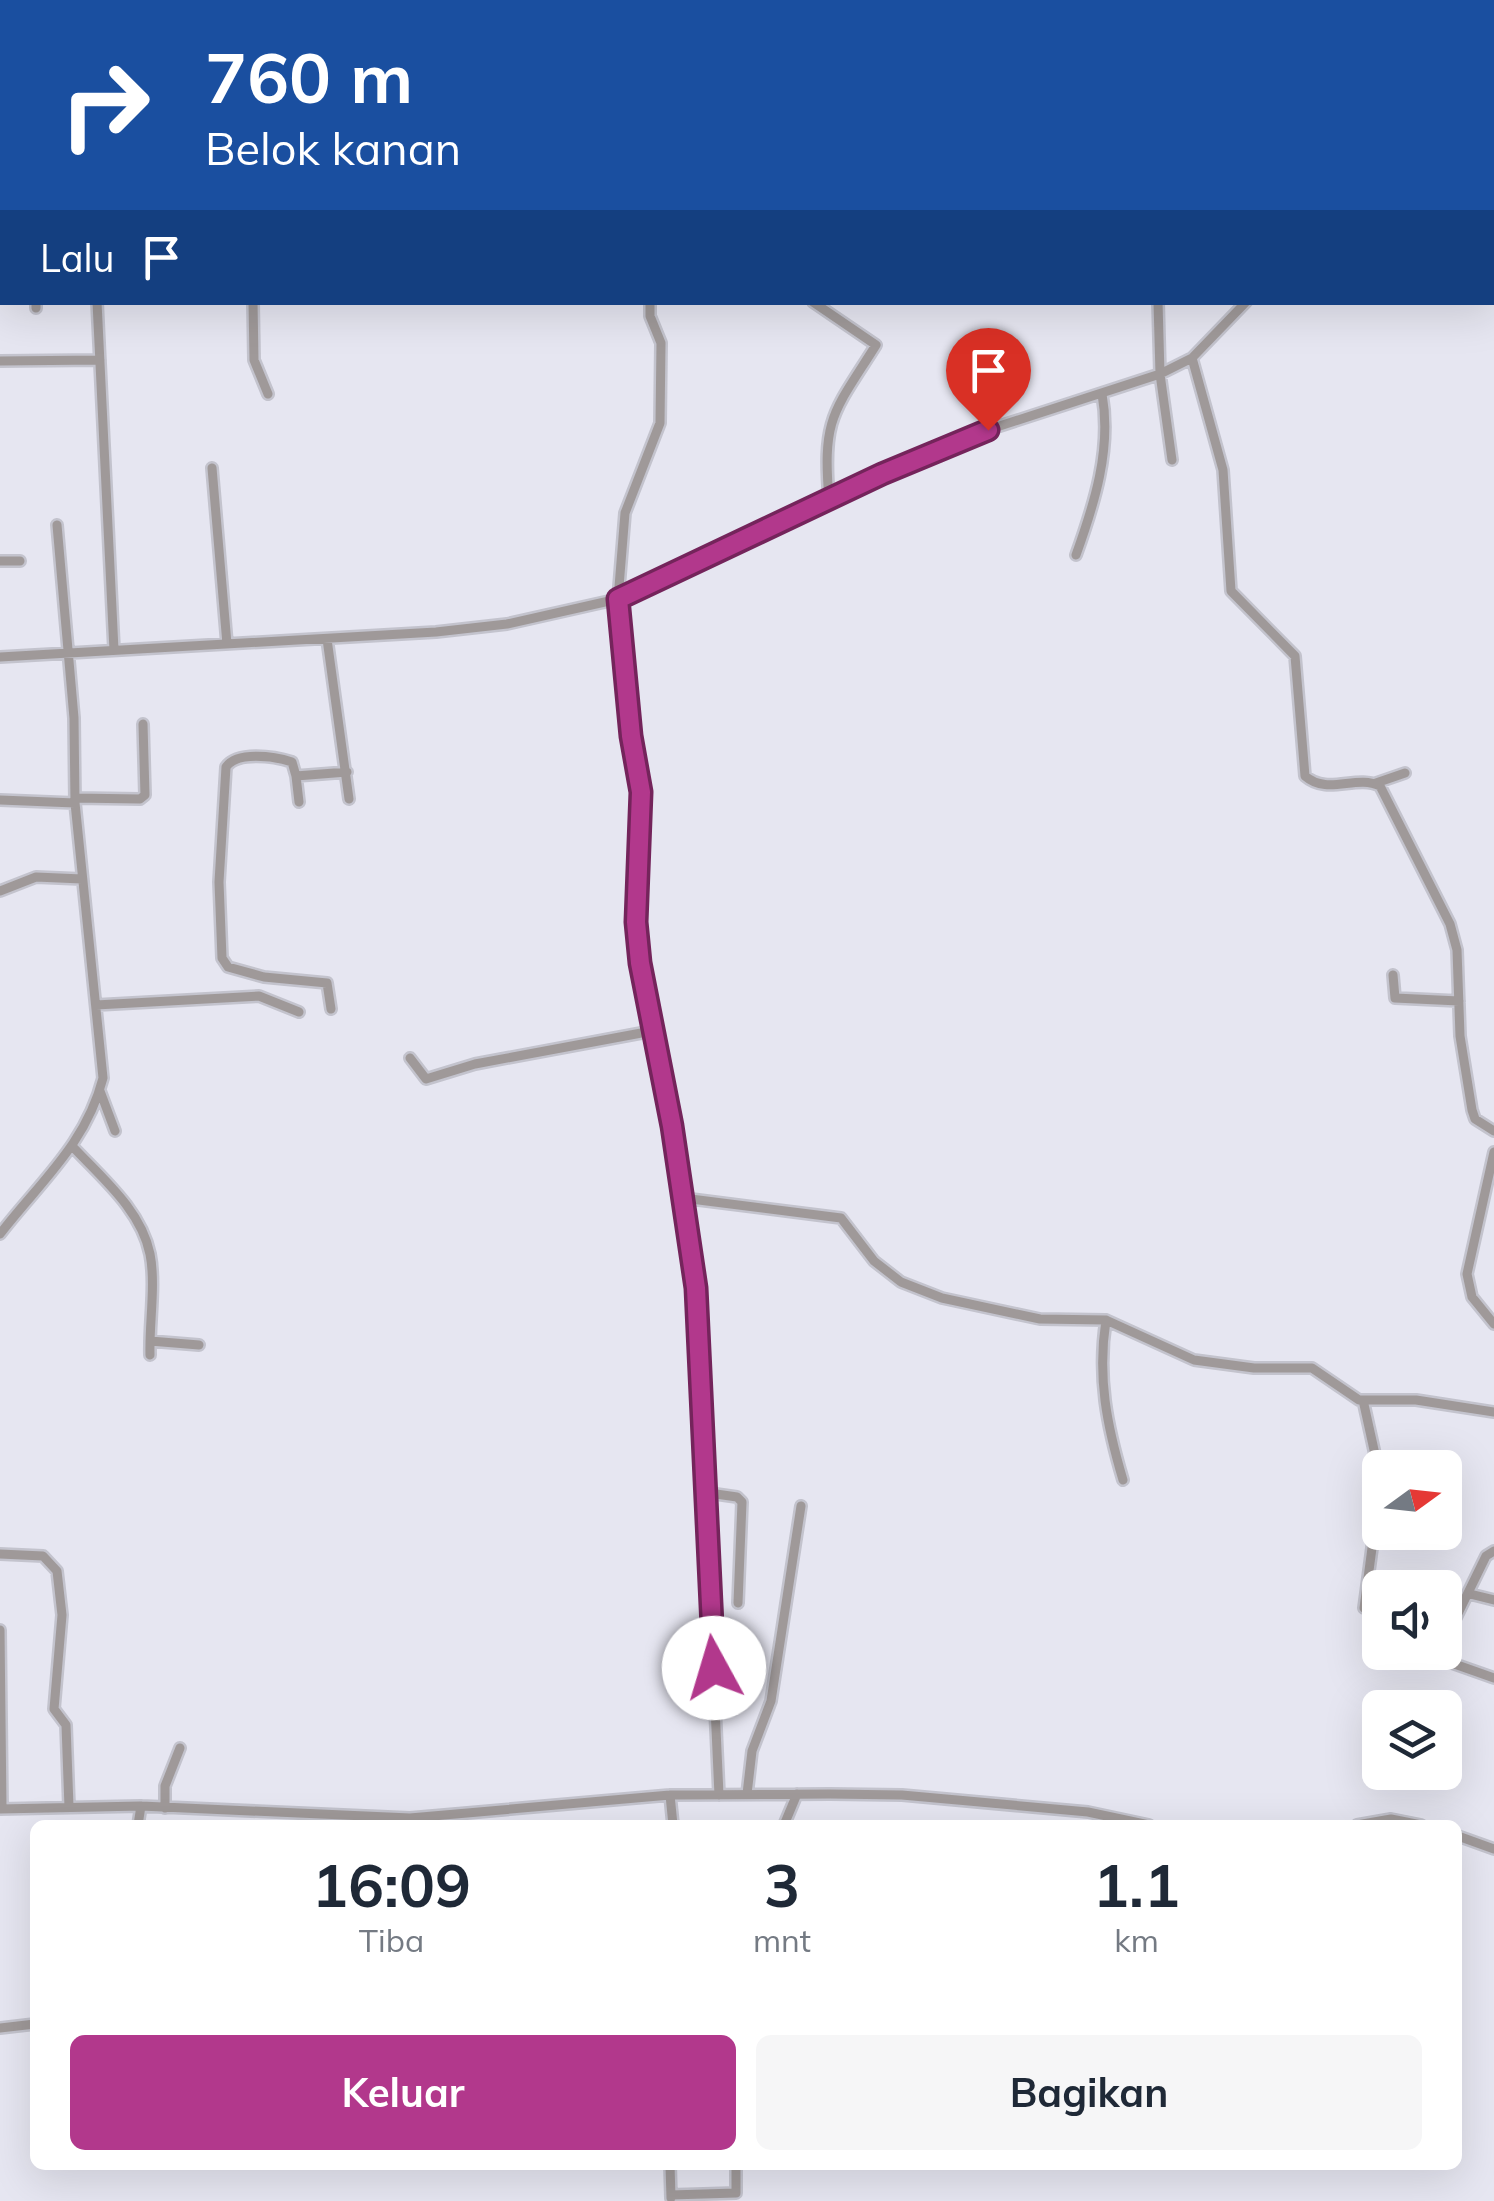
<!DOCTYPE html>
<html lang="id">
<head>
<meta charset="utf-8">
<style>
	:root { --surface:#fff; --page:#f6f6f7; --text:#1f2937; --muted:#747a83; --accent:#b2388c }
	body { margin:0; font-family:Mulish,sans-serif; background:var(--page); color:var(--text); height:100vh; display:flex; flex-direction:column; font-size:38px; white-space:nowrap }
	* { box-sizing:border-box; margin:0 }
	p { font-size:32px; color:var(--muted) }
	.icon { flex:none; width:55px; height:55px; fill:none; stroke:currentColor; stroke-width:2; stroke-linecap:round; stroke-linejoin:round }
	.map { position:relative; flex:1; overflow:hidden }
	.drawer { position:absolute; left:30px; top:1820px; width:1432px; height:350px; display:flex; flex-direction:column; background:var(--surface); border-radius:15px; box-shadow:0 10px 40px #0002 }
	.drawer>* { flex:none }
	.top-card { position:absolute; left:0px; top:0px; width:1495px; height:305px; box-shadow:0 10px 40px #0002; background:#1a4fa0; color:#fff; overflow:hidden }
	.needle { width:65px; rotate:75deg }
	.tools { position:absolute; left:1362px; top:1450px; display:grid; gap:20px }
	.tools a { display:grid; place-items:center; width:100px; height:100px; border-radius:15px; background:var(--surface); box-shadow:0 10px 40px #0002; font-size:50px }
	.pin { position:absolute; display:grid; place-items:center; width:85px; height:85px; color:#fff; margin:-102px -42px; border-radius:50% 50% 50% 0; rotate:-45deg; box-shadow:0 0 10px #0007 }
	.pin .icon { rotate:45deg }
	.me { position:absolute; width:110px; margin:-55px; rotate:354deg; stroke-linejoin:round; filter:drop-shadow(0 0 8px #0008) }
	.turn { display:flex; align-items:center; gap:35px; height:210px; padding:0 40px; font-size:45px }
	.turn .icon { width:130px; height:130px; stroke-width:2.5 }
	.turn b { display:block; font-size:70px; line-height:85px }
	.then { display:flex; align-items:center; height:95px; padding:0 40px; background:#0003; gap:20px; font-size:38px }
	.eta { display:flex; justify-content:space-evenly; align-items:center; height:170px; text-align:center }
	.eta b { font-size:60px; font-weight:700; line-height:70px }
	.primary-button { display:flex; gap:20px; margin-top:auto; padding:20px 40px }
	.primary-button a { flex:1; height:115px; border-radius:15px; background:var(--accent); color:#fff; font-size:40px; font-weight:700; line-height:115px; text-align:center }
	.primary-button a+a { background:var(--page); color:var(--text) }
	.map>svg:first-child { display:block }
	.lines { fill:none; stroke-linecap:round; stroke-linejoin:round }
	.street-casing { stroke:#c3c3cd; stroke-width:14 }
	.street { stroke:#9f9999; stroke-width:9 }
	.route-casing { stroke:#74245b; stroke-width:25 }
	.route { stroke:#b2388c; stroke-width:18 }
</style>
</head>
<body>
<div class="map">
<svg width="1494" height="2201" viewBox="0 0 1494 2201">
	<rect width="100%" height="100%" fill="#e6e6f1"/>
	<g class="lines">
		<!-- street casing -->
		<g class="street-casing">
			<path id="street" d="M441,0L442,2
				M101,2V0
				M601,2H608
				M778,2L779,0
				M860,2V0
				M987,2V0
				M1488,2L1489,0
				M0,273H2
				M97,302L114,650
				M253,302L254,360L268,394
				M650,302V316L661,343L660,423L625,513L618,599L631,736L641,792L636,922L640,963L672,1127L696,1288L719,1795
				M813,302L876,345C834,412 822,417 829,499
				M1158,302L1160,374L1172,460
				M36,308V302
				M1192,358L1223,470L1231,591L1295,656L1305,776C1328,796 1356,774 1380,786L1450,924L1457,950L1460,1036L1472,1110L1475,1119L1494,1131
				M0,361L100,360
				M212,468L227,644
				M1076,555C1094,505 1112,449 1102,394
				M0,561H20
				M327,639L349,799
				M0,657L436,632L507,624L618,599L969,436L1160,374L1192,358L1246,302
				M296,776L292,762C274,756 237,751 226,767L219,882L222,958L228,967L264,977L327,983L331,1009
				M1376,783L1405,773
				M75,798L140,799L145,795L143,724
				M0,800L75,803
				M299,802L296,776L347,772
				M0,891L36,877L82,879
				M1393,975L1395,998L1459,1001
				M96,1005L259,996L299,1012
				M410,1058L426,1079L475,1064L652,1031
				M100,1091L115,1131
				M73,1147C102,1178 141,1210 150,1254C156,1284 149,1324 150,1355
				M1494,1152L1467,1274L1472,1297L1494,1324
				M683,1198L841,1218L874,1261L901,1282L942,1298L1040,1319L1106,1320L1194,1360L1254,1368H1312L1359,1400H1416L1494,1412
				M0,1234C40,1182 86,1144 103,1078L75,803L74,718L57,525
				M1106,1320C1097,1377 1107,1426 1123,1480
				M150,1341L199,1345
				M1363,1400L1380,1477
				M702,1492L737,1497L742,1502L738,1603
				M0,1554L43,1556L57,1571L62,1615L54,1709L66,1725L69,1807
				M1470,1594L1494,1600
				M1364,1608L1380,1488
				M0,1630L2,1809
				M1445,1640L1486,1556L1494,1551
				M1441,1652L1446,1661L1494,1678
				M747,1794L752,1751L771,1701L801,1506
				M670,1795L673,1825
				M165,1808V1786L180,1748
				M0,1809L141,1806L410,1818L670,1795L830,1794L902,1795L1088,1812L1149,1825
				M138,1825L141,1806
				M784,1825L797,1794
				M1357,1825L1391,1819L1421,1825
				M1458,1836L1494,1849
				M0,2028L35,2024
				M670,2165L671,2198
				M671,2195L736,2193V2165"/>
		</g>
		<!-- street -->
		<use href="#street" class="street"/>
	</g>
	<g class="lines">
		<!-- route casing -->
		<g class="route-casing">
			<path id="route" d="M714,1668L696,1288L672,1126L640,963L636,922L641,792L631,736L618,599L882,474L988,430"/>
		</g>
		<!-- route -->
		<use href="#route" class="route"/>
	</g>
</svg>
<div class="tools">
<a><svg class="needle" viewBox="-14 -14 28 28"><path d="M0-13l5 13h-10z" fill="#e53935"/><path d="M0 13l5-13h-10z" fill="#747a83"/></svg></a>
<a><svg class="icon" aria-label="sound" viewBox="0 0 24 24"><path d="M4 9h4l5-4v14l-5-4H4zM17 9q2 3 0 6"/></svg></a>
<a><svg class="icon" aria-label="layers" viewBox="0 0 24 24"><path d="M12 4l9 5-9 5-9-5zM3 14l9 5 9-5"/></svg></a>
</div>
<div class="pin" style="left:988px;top:430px;background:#d93025"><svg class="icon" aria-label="arrive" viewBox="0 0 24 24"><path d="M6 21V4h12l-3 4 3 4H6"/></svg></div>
<svg class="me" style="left:714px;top:1668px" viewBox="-20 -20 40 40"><circle r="19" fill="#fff"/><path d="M0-13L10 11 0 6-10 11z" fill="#b2388c"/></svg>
<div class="top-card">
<div class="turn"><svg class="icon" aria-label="right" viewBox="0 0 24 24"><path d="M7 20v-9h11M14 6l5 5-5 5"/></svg><div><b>760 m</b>Belok kanan</div></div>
<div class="then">Lalu<svg class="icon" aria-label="arrive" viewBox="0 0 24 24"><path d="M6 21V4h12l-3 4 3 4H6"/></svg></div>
</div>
<section class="drawer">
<div class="eta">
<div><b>16:09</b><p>Tiba</p></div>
<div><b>3</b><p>mnt</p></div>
<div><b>1.1</b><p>km</p></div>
</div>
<div class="primary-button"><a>Keluar</a><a>Bagikan</a></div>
</section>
</div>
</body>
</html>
